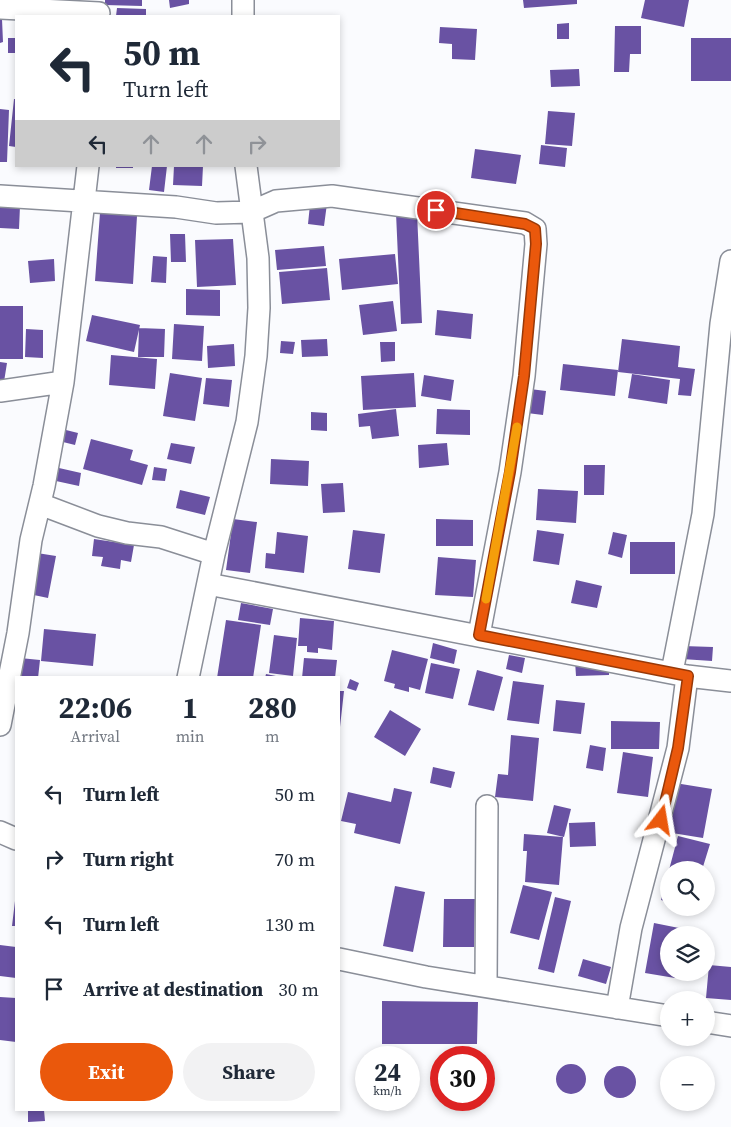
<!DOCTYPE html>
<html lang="en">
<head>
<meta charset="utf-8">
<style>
	:root { --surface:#fff; --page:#f2f2f3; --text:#1f2937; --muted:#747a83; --accent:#ea580c }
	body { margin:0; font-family:"Source Serif 4",serif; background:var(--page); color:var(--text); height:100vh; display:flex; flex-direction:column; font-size:19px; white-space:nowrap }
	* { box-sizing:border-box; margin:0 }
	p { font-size:16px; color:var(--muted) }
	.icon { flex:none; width:28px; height:28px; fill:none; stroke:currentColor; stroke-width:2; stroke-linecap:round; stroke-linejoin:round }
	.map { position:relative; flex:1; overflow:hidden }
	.side { position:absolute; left:15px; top:676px; width:325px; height:435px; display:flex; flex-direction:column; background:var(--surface); border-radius:0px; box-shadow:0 2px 8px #0003 }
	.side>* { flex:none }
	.hud { position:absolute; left:15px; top:15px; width:325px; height:152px; border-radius:0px; box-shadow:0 2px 8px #0003; background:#fff; color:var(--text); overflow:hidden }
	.controls { position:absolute; left:660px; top:861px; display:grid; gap:10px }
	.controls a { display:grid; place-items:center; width:55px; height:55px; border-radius:50%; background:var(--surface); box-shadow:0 2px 8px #0003; font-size:25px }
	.speed { position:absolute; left:355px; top:1046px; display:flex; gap:10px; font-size:25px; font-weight:700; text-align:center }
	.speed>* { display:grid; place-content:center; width:65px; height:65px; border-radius:50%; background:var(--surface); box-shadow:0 2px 8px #0003; line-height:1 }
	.speed small { font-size:12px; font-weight:400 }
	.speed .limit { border:8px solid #d22; background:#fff; color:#111 }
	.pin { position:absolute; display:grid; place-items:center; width:42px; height:42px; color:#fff; margin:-21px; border:2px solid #fff; border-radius:50%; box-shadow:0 1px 5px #0007 }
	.me { position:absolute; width:55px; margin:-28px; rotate:14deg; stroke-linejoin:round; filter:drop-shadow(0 0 4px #0008) }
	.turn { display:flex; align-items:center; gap:18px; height:105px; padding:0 25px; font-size:22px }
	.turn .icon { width:65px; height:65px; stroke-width:2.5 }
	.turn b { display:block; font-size:35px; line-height:42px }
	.lanes { display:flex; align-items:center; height:48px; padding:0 25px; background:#0003; justify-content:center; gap:25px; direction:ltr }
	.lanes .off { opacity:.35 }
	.eta { display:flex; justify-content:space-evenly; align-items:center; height:85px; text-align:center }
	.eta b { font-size:30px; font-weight:700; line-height:35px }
	.cta { display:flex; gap:10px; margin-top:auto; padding:10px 25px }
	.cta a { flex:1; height:58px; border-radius:30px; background:var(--accent); color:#fff; font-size:20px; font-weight:700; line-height:58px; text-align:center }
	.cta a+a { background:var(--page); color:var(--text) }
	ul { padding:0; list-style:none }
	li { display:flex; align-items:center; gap:15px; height:65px; padding:0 25px }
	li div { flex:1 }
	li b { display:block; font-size:19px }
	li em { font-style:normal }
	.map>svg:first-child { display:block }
	.building { fill:#6952a3 }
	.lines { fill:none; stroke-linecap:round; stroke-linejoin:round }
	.street-casing { stroke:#8a8e98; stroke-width:24 }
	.street { stroke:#fff; stroke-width:21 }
	.route-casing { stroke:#983908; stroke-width:12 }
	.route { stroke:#ea580c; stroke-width:9 }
	.slow { stroke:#f59e0b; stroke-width:9 }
</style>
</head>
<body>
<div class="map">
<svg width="731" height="1127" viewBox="0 0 731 1127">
	<rect width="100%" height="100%" fill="#fafbfe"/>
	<!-- building -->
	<path class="building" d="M105,0H142V6L105,5Z
		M169,0H189V4L170,8Z
		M523,0H577V4L524,8Z
		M645,0H689L684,27L641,18Z
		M117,8L146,9V16H116Z
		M0,19H2L3,42L0,43Z
		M569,23V39H557V24Z
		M615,26H641V54H630L629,72H614Z
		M440,27L477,29L475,60L452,59V44L439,43Z
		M8,38H16V53H8Z
		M691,38H731V81H691Z
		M579,69L580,86L551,87L550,70Z
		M14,99H16V147L9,146Z
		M0,109L9,110L7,162H0Z
		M548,111L575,113L572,146L545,144Z
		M541,145L567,148L565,167L539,164Z
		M475,149L521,155L516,184L471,178Z
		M116,166H133V168H116Z
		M152,166H167L164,192L149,190Z
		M174,166H203L202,186L173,185Z
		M311,195L328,196L324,226L308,224Z
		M0,205L20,206L19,229L0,228Z
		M100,213L137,216L133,284L95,281Z
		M396,213H417L422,323L401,324Z
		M170,234H185L186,262H171Z
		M233,239L236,285L197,287L195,240Z
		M324,246L326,266L277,270L275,250Z
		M395,254L398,284L342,290L339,259Z
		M153,256L167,257L166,283L151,282Z
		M54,259L55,281L30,283L28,261Z
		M327,268L330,300L282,304L279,272Z
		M186,289L220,290V316L186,315Z
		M393,301L397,331L363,335L359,305Z
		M0,306H23V359H0Z
		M437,310L473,314L471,339L435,335Z
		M92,315L140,325L134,352L86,341Z
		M174,324L204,326L202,361L172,359Z
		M139,328L165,329L164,357H138Z
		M26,329L43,330V358L25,357Z
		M327,339L328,356L302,357L301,340Z
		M622,339L680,346L678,367L695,369L691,396L678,395L680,379L618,372Z
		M281,341L295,342L293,354L280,353Z
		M380,342H395V361L381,362Z
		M234,344L235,366L208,368L207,346Z
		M111,355L157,359L155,389L109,385Z
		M0,362L7,363L3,388H0Z
		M563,364L618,370L615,396L560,390Z
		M170,373L202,378L195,421L163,416Z
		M414,373L416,407L363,410L361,376Z
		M632,374L670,380L667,404L628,398Z
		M424,375L454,380L451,401L421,396Z
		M206,378L232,380L229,407L203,404Z
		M530,389L546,391L543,415L527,413Z
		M396,409L399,436L372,439L370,426L359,427L358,414Z
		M437,409L470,410V435L436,434Z
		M311,412L327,413V431L311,430Z
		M62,429L78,433L75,445L59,441Z
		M91,439L133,450L130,460L148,465L142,485L83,469Z
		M171,443L195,447L191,464L167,459Z
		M447,443L449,465L419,468L418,445Z
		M271,459L309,461L308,486L270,484Z
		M584,465H605L604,495H584Z
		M154,467L167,469L165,481L152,480Z
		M59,468L81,473L79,486L56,481Z
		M343,483L345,512L323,513L321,484Z
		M538,489L578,491L576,523L536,520Z
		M180,490L210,497L205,515L176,508Z
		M233,519L257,522L250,573L226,570Z
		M436,519L473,520V546H436Z
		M353,530L385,534L380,573L348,569Z
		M537,530L564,534L559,565L533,561Z
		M277,532L308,536L304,573L265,568L266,553L275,554Z
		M613,532L627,535L622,558L608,554Z
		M94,539L134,545L131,562L121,560L120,569L101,566L103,557L92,556Z
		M630,542H675V574H630Z
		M37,553L56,556L48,598L29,594Z
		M438,557L476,560L473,597L435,595Z
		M576,580L602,586L597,608L571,603Z
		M241,603L273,609L270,625L238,620Z
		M300,618L334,621L332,650L318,648V653L307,652V646H298Z
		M226,620L261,625L253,678H217Z
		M44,629L96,634L93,666L41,661Z
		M274,635L297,638L293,676L269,673Z
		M433,643L457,650L454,664L430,658Z
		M683,646L713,647L712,661L682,659Z
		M392,650L428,659L420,690L409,687V692L394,688L395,684L384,681Z
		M509,655L525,658L522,673L506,669Z
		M20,658L40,660L38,678H17Z
		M304,658L337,660L335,678H302Z
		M609,660V675L576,676L575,661Z
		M431,663L460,669L453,699L425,693Z
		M477,670L503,677L494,711L468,705Z
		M266,674L281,677V678H265Z
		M350,679L359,683L356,691L347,688Z
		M513,681L544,685L539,724L507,720Z
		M339,691H344L340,727H339Z
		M556,700L585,703L581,734L553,731Z
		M390,710L421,729L405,756L374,737Z
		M611,721L660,722L659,749H611Z
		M511,735L539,738L533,801L495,797L498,774L508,775Z
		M590,745L606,748L603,771L586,768Z
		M623,752L653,757L648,797L617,793Z
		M433,767L455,772L451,788L430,783Z
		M675,783L712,789L703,838L666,832Z
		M394,788L412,792L400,844L354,833L356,824L341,821L348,792L391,802Z
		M554,805L571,809L564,837L547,833Z
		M595,822L596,846L570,847L569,823Z
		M524,834L563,837L559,885L525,882L527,851H523Z
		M678,836L710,844L702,870H669Z
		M669,873V902L661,900Z
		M523,885L552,892L539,940L510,933Z
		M395,886L425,892L413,952L383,946Z
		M555,897L571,901L554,973L538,969Z
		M444,899H475L474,947H443Z
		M15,901H16V926H12Z
		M654,923L684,929L683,935H669V972H676L675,978L645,973Z
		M0,945L16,947V978L0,976Z
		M583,959L611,967L606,984L578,976Z
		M709,965L731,967V1000L706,998Z
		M0,997L16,998V1042L0,1040Z
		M382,1001L478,1002L477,1044H382Z
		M556 1079a15 15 0 1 1 30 0a15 15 0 1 1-30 0Z
		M604 1082a16 16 0 1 1 32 0a16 16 0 1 1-32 0Z
		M28,1110H44L45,1121L28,1122Z"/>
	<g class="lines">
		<!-- street casing -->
		<g class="street-casing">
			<path id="street" d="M0,8L99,13
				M243,16V0
				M0,196L176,207L216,213L251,212L276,201L332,196L525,223L535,229L536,244L524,376L510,472L479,635
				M0,391L63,382
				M40,504L98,526L127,533L161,537L214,554
				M208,584L687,676L731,681
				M672,672L703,514L721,324L731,261
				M188,678L214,554L247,422L256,356L259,308L258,258L246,166
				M0,725L18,633L31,540L44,486L63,382L88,166
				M0,832L16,839
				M339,959L426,977L669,1016
				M486,986L487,806
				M617,1008L631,928L678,748L687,676
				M706,1022L731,1026"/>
		</g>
		<!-- street -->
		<use href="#street" class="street"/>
	</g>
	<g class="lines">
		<!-- route casing -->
		<g class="route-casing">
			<path id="route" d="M436,210L525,224L535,229L536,244L524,376L510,472L479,635L688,676L678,748L661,820"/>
		</g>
		<!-- route -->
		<use href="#route" class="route"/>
		<!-- slow -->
		<path class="slow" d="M486,599L517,427"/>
	</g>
</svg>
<div class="controls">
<a><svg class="icon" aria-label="search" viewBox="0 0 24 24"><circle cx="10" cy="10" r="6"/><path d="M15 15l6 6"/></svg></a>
<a><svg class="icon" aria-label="layers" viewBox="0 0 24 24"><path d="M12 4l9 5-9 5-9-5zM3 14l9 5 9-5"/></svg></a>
<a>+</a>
<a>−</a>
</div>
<div class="speed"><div>24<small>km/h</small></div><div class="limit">30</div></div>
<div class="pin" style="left:436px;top:210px;background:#d93025"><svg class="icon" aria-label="arrive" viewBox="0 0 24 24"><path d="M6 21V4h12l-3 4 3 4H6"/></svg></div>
<svg class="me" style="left:661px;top:820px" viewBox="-20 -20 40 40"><path d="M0-17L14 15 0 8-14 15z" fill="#ea580c" stroke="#fff" stroke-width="4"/></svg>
<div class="hud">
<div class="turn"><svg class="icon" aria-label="left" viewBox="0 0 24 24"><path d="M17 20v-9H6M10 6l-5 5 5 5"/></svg><div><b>50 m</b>Turn left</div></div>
<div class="lanes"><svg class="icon" aria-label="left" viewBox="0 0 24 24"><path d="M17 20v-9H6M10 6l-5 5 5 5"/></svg><svg class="icon off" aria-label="ahead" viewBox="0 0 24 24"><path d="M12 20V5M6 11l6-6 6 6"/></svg><svg class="icon off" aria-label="ahead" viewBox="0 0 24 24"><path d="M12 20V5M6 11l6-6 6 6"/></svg><svg class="icon off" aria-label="right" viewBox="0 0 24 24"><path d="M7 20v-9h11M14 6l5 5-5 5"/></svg></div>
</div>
<section class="side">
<div class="eta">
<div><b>22:06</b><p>Arrival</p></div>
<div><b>1</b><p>min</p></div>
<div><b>280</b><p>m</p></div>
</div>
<ul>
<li><svg class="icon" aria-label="left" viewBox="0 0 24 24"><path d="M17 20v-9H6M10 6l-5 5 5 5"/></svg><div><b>Turn left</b></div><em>50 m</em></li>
<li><svg class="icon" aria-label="right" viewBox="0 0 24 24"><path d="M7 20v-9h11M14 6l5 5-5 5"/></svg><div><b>Turn right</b></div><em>70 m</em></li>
<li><svg class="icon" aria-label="left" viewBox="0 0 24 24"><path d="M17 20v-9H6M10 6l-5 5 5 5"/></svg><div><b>Turn left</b></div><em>130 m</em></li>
<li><svg class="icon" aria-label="arrive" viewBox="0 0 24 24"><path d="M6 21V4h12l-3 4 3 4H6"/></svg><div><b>Arrive at destination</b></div><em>30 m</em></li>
</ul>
<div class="cta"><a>Exit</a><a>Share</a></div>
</section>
</div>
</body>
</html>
